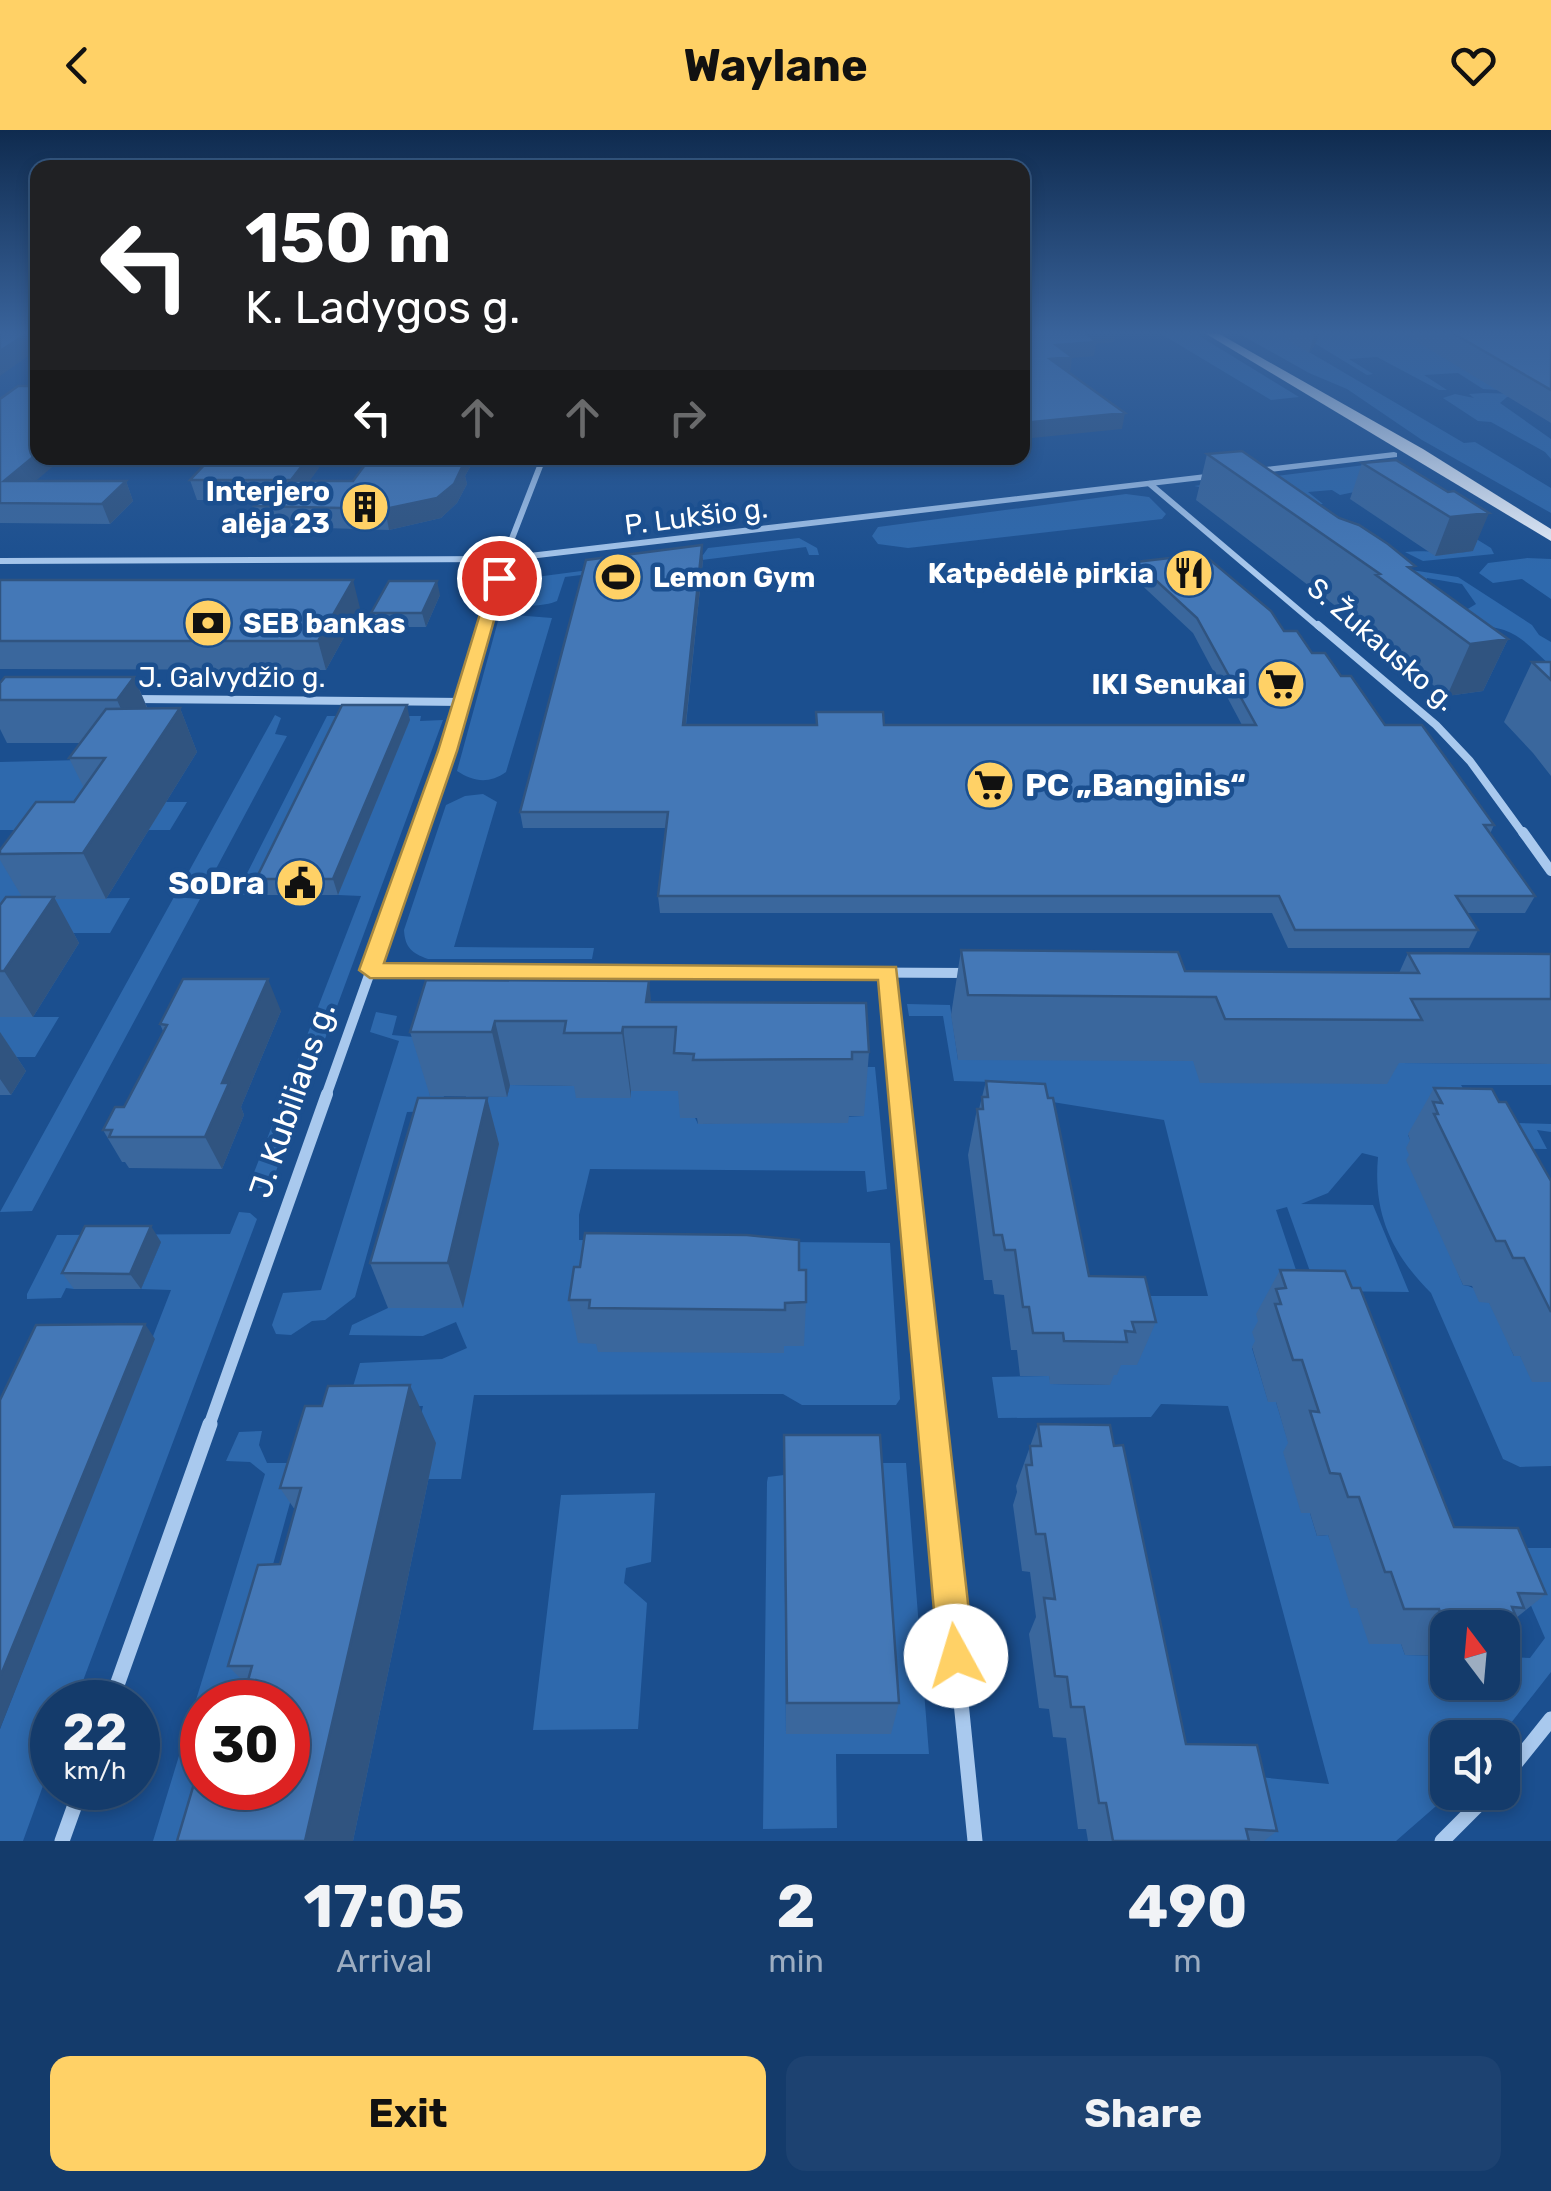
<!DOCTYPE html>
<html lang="en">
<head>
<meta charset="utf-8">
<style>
	:root { --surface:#143b6b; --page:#1d4271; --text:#f1f3f6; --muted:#9dadc1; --line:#33557e; --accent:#ffd166 }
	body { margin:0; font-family:Rubik,sans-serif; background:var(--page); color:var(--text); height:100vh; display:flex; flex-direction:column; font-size:38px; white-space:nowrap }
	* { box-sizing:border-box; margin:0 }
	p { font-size:32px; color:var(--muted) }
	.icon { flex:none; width:55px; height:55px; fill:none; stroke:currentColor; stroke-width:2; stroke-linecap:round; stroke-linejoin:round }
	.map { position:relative; height:1711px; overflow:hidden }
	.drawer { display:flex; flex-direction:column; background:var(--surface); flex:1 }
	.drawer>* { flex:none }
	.hud { position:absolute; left:30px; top:30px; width:1000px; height:305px; border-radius:20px; box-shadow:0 5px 15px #0003,0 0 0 2px var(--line); background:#202124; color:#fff; overflow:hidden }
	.needle { width:65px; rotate:344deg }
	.tools { position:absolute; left:1430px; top:1480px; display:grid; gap:20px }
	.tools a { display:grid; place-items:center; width:90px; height:90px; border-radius:20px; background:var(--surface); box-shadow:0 5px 15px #0003,0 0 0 2px var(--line); font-size:50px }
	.speed { position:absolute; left:30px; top:1550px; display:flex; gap:20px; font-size:50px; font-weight:700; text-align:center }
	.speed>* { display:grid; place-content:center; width:130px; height:130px; border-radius:50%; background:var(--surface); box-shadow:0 5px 15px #0003,0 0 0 2px var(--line); line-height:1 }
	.speed small { font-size:25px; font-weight:400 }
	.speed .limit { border:15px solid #d22; background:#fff; color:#111 }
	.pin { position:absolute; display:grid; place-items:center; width:85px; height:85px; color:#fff; margin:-42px; border:5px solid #fff; border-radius:50%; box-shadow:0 2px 10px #0007 }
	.me { position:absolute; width:110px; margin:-55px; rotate:354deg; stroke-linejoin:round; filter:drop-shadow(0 0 8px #0008) }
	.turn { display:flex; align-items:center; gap:35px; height:210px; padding:0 50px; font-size:45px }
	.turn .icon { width:130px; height:130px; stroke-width:2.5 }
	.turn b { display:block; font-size:70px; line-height:85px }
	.lanes { display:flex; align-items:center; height:95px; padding:0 50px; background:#0003; justify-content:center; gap:50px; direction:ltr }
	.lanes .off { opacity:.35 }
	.eta { display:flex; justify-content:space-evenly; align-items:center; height:170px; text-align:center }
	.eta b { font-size:60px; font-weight:700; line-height:70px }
	.action { display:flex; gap:20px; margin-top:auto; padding:20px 50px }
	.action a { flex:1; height:115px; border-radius:20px; background:var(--accent); color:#111; font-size:40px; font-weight:700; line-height:115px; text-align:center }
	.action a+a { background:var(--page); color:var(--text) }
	header { display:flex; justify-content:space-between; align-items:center; height:130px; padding:0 50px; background:var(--accent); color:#111; font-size:45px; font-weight:700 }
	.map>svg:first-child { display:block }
	.green { fill:#2e69ad }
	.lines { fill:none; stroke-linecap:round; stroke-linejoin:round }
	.minor-far5 { stroke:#a9c9ee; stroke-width:5 }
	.minor-far4 { stroke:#a9c9ee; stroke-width:6 }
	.minor-far3 { stroke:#a9c9ee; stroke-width:8 }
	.minor-far2 { stroke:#a9c9ee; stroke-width:10 }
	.minor-far1 { stroke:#a9c9ee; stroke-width:12 }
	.minor { stroke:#a9c9ee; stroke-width:15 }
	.tertiary { fill:#a9c9ee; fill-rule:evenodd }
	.primary { fill:#f0f6ff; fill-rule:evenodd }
	.wall { fill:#3a679d }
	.shaded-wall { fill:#305480 }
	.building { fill:#4478b7; stroke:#305480; stroke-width:2.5 }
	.route { fill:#ffd166; stroke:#a68842; stroke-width:2.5 }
	.labels { text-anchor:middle; stroke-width:9; stroke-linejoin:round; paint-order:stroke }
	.far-poi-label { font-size:28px; font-weight:bold; fill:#fff; stroke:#1b4f8f; text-anchor:end }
	.far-street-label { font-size:28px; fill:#fff; stroke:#1b4f8f }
	.poi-label { font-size:32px; font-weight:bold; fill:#fff; stroke:#1b4f8f; text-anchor:start }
	.street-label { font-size:32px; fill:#fff; stroke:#1b4f8f }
</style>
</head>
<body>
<header><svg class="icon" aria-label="back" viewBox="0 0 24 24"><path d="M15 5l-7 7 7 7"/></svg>Waylane<svg class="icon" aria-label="heart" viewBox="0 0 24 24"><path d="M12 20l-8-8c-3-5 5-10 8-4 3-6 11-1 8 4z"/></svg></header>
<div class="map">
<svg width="1551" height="1711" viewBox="0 0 1551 1711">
	<rect width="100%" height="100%" fill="#1b4f8f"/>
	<!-- green -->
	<path class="green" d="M1158,202H1193L1299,267L1271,270Z
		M1236,202H1275L1464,313L1475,312L1551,358V383L1422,310L1347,259L1309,243Z
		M1296,202H1415L1498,260L1483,259L1458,243L1424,245L1447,260H1439L1377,227L1349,229L1373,244L1367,245Z
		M1484,263L1551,265L1507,267L1500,273L1551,309V329L1545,322L1491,292L1478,291L1443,268L1455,264L1474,268L1469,264Z
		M1365,335L1382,351L1491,418L1494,424L1423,431L1405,422C1433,419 1447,426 1471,421L1359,361L1340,365L1332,360L1308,362L1323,374L1308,375L1194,356Z
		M1126,364L1149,367L1166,384L1162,389L908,418L878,414L872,406L878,397Z
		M799,408L817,418L819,425H809L806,417L565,447L557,471C543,477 516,478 505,468L513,450L703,425L708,418Z
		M1527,428L1551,429V469L1522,449L1493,453L1479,443L1488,433Z
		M1411,440L1458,447L1532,495L1539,505L1551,512V536C1536,523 1524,507 1504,500C1486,494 1471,498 1456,486L1476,474L1462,454L1427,448L1424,457Z
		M514,485L552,488L506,642C489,654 474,652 457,641L498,491Z
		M275,585L281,588L275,604L287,606L210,750L183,752Z
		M327,586H421L420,591L443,590L272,1052L261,1058H248L361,766L338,765L347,590L262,765H236Z
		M121,629L92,672H187L170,700H0V632Z
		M483,664L497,672L454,817L594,818L592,829H428C412,823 405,818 404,800L446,675L465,666Z
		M59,717L24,769L130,768L110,803H0V718Z
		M174,767L200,769L32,1081L0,1082Z
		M907,874L950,875L958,930L1376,929L1399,933L1551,934V955H1461L1483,992L1551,994V1002L1537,1000L1547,1019L1470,1018L1408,1005L1414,1019L1411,1030L1463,1155C1492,1158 1504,1203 1514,1226H1520L1551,1252V1336L1520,1337L1503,1329L1431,1163C1391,1123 1373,1083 1378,1027L1362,1023L1328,1063L1301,1074L1373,1075L1409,1162L1317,1161L1287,1077L1276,1080L1311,1185L1262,1202L1257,1217L1252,1218L1268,1271L1276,1272L1317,1406L1328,1405L1357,1478L1401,1514L1405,1525L1447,1526L1448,1552H1502L1503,1527L1530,1528L1545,1508L1506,1418H1551V1542L1500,1607L1448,1608V1662L1451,1663L1396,1711H1242L1228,1644L1329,1654L1228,1276L1161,1274L1151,1287L998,1288L992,1247L1049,1246L1051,1254L1109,1255L1120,1166H1208L1164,990L1040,970L1035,953L954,951L943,886H909Z
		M376,882L397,886L392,905L424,908L430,966H444L439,981L407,982L355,1167L325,1190L312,1191L291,1205L276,1204L272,1195L283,1163L321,1160L399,911L370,902Z
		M0,887H59L35,927H0Z
		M861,937H875L887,1059L867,1062L865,1041L590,1039L579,1085V1110L890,1113L900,1269L896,1275H802L783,1264L474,1265L461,1349H428L435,1313H415L423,1276L347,1277L360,1233L442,1229L467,1218L456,1192L423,1206L349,1205L352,1195L388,1178L463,1177L458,1014L466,966L507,967L510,955L578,956L577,968H630L631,961H682L698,994L863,986Z
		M239,1082L250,1083L257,1089L75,1572H52V1631L23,1711H0V1599L171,1160L141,1159L161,1112L74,1159L66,1158L61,1168L27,1169V1164L57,1105L230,1104Z
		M262,1301L259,1315L267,1333H301L235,1572H202V1658L198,1711H153L265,1344L250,1332L226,1331L239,1302Z
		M795,1333H906L929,1624H836L837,1698L763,1699L767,1352L768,1347L784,1345L786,1604Z
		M655,1363L651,1432L626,1438L624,1453L647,1473L638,1599L533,1600L561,1365Z"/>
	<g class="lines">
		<!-- minor-far5 -->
		<path class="minor-far5" d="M541,333L543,328"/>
		<!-- minor-far4 -->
		<path class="minor-far4" d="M1150,354L1320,498
			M483,498L504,429L542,331"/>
		<!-- minor-far3 -->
		<path class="minor-far3" d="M1318,495L1436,595L1470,631L1524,705
			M135,569L464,572
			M419,705L484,495"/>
		<!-- minor-far2 -->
		<path class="minor-far2" d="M1523,702L1551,741
			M370,840L969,843
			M888,842L900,966
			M326,966L420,702"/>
		<!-- minor-far1 -->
		<path class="minor-far1" d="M900,964L933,1296
			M209,1296L327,964"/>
		<!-- minor -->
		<path class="minor" d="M933,1294L975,1711
			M111,1572L210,1294
			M1502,1650L1551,1589
			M62,1711L81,1658
			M1442,1711L1491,1662"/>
		<!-- tertiary -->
		<path class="tertiary" d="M1394,322L1397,323V327L504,432L0,434V428L504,426Z"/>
		<!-- primary -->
		<path class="primary" d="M1203,202H1216L1423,319L1551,399V411Z"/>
	</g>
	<!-- wall -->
	<path class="wall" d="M1275,202H1320L1317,211L1309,223Z
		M1401,202H1551V293Z
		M0,269L36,351H126L133,371L110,394L0,393Z
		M1207,324L1508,509L1483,561L1447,566L1357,495L1358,493L1196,370Z
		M211,328H326L309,351H353L370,328H475L465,346L467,354L457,373L441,388L389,400L260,396L254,376L259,370H197L190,350Z
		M1362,333L1448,362L1473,421L1435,426L1350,369Z
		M703,430L686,595H816V582L884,595H1242L1193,503L1133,447L1136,432L1284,501L1341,546L1385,595L1494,695L1490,704L1535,766L1525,783H1467L1478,800L1469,818H1288L1272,783H660L658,766L666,698H523L520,682Z
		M0,450L360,478L326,540L0,539Z
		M440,465L426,497H375L371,483Z
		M1532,532H1551V646L1533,623L1504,592Z
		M134,547L148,579L180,578L197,622L106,769H55L79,813L33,887H0V775L22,767L0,730V720L74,672L84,658L69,628L80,613H7L0,599V553Z
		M410,590L338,765H262L256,749Z
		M961,820L1185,841L1399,843L1408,823L1551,824V934L1399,933L1387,954L1200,953L1193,931L958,930L951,885Z
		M651,872L869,922L864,986H849L848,993L698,994L697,988H680L678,961H631V968H576L574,956L510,955L507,967L430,966L410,902Z
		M281,881L241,977L244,985L222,1039L129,1038L125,1032H122L103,1000L124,977L163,901L160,894Z
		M0,902L26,941L11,965H0Z
		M986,951L1089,1146L1156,1192L1137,1235H1121L1117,1245H1114L1110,1255L1050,1254L1049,1246H1020L1017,1220H1011L1004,1165L994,1164L992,1150H984L968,1025L977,979H979Z
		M1434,958L1499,972L1551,1051V1252H1532L1520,1226H1514L1489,1173L1479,1172L1472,1156L1463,1155L1406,1030L1409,1025L1406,1018L1410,1010L1408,1004Z
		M487,968L499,1014L463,1178H388L370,1133Z
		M161,1112L141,1159H74L62,1143Z
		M799,1140L806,1172L804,1216H784V1223L598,1222L596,1214L578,1213L569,1170Z
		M1280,1140L1352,1158L1454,1397L1546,1464L1516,1488L1518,1492L1502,1504V1498H1448V1526L1405,1525L1401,1514H1369L1357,1478H1351L1328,1405L1317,1406L1310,1383H1301L1283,1322L1288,1313L1276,1272H1268L1252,1217L1255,1211L1252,1202L1258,1191L1256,1184Z
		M1038,1294L1114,1316L1186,1614L1277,1701L1264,1711H1088L1086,1699H1078L1066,1608L1053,1607L1049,1579L1039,1578L1029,1504L1036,1487L1030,1442L1022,1441L1013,1375L1017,1362L1016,1356Z
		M784,1305L899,1573L891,1604H786Z
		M436,1313L353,1711L288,1658L247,1555L228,1536L280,1434L295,1380L280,1358Z"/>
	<!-- shaded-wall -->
	<path class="shaded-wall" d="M29,202H34L38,211V219L0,246V221Z
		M1083,202H1116L1114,212L1096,214L1094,226L1072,228L1070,242L1048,244L1056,215Z
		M1315,202H1320L1317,211L1309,223Z
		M1125,283L1122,299L1022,309V293Z
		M38,323V328H63L13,370L4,351Z
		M308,328H326L296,370L291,350Z
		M462,328H475L465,346L467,354L457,373L441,388L389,400L385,379L458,335Z
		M797,328H845L797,332Z
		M126,351L133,371L110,394L102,374Z
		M1489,383L1473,421L1435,426L1450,387Z
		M702,415L703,430L684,611L683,595Z
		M353,450L360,478L326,540L318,511Z
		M437,451L440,465L426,497L422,483Z
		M1508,509L1483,561L1447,566L1470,514Z
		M134,547L152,590L136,613L117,570Z
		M407,575L410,590L338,765L333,749Z
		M180,578L197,622L106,769L83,723Z
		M54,767L79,813L33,887L4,841Z
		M268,849L281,881L241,977L244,985L222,1039L205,1007L222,953Z
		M649,851L654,897L646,872Z
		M495,891L510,955L507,967L492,902Z
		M623,897L631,961V968L622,903Z
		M0,902L26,941L11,965L0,949Z
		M487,968L499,1014L463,1178L448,1133Z
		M151,1096L161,1112L141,1159L130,1144Z
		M145,1194L155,1209L0,1599V1547Z
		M410,1255L436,1313L353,1711H305Z"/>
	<!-- building -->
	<path class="building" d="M0,202H29L0,221Z
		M1022,202H1085L1096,212L1056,215L1072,227L1050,229L1125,283L1022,293Z
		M1451,202H1551V260Z
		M18,256H38V323L4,351H126L102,374L0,373V269Z
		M1242,321L1339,388L1359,395L1388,414L1415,436L1408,437L1508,509L1470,514L1376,445L1380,444L1207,324Z
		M211,328H308L291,350H190Z
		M370,328H462L458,335H463L454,354L437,368L385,379L254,376L274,351H353Z
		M1396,330L1448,362L1454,361L1489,383L1450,387L1362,333Z
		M702,415L683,595H817L816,582H883L884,595H1256L1197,488L1136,432L1203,424L1271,481L1284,501H1297L1312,523H1325L1341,546H1351L1385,595H1422L1494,695H1484L1535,766H1456L1478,800H1295L1279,766H658L668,682H520L586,430Z
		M0,450H353L318,511H0Z
		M389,451H437L422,483H371Z
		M1532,532H1551V550Z
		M5,547H134L117,570H0V553Z
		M342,575H407L333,749H256Z
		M180,578L83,723L0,724V720L36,672H74L105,628H69L106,579Z
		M6,767H54L4,841H0V775Z
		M961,820L1178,822L1185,841L1419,843L1408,823L1551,824V869H1411L1422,890L1225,889L1216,867L968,865Z
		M183,849H268L222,953H229L205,1007H109L112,1000H103L115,977H124L167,895L160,894Z
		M426,850L649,851L646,872L866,873L869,922H852V929L693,930L694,924L674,923L676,897H623L622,903H564L566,891H495L492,902H410Z
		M986,951L1045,954L1048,968H1053L1089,1146L1145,1147L1156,1192H1132L1135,1202L1125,1201L1127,1212L1064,1211L1063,1203H1033L1029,1177H1023L1015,1120H1005L1002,1105H994L977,979H983L982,967H988Z
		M1434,958L1492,959L1499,972H1506L1551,1051V1182L1524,1128H1513L1505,1111H1496L1434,984H1438L1433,972L1442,973Z
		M418,968H487L448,1133H370Z
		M85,1096H151L130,1144L62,1143Z
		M585,1103L747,1105L799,1110V1140H806V1172L785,1173V1180L589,1178L590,1170H569L574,1137H580Z
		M1280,1140L1345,1141L1352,1158H1360L1454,1397L1518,1398L1546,1464L1518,1463L1524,1478L1512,1477L1518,1492L1443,1491L1439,1479H1404L1391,1442H1385L1359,1367H1348L1340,1344L1330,1343L1310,1281L1319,1282L1302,1230H1293L1275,1174H1281L1276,1159L1286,1158Z
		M145,1194L0,1547V1270L36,1195Z
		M410,1255L305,1711H177L201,1630H202V1658H288V1572H242L252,1536H228L258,1435L280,1434L301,1358H280L305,1276H322L328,1256Z
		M1038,1294L1110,1295L1114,1316L1123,1315L1186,1614L1257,1615L1277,1701L1246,1699L1249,1711H1113L1106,1673H1099L1084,1577H1071L1067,1547L1055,1546L1044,1468L1055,1469L1045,1404H1036L1026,1335H1032L1030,1316H1041Z
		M784,1305H880L899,1573H787Z"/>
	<!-- sky -->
	<linearGradient id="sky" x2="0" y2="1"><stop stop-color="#0f2b4f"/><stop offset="0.46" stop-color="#39639b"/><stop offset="1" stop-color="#39639b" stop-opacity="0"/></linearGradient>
	<rect width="1551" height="441" fill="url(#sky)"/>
	<!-- route -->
	<path class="route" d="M499,443L506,448L457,621L384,833L896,837L974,1526L969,1538L956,1543L944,1538L938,1526L878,850L370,848L359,840L438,621L491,448Z"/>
	<!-- icons -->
	<defs>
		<g id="building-disc" transform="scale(2.5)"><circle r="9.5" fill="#ffd166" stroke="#1b4f8f"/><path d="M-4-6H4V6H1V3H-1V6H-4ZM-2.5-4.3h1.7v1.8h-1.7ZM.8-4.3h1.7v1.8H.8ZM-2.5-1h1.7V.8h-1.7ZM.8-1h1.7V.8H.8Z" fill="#111"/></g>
		<g id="restaurant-disc" transform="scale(2.5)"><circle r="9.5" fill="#ffd166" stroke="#1b4f8f"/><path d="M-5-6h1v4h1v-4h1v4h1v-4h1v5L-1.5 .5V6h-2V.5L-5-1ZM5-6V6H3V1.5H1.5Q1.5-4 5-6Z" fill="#111"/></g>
		<g id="stadium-disc" transform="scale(2.5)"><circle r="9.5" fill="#ffd166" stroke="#1b4f8f"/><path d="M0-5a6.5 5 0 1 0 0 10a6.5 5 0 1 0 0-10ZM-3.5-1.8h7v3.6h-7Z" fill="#111"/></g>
		<g id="bank-disc" transform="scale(2.5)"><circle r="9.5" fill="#ffd166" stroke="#1b4f8f"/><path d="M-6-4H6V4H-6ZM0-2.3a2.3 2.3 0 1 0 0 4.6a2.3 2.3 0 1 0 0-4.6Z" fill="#111"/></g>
		<g id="supermarket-disc" transform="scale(2.5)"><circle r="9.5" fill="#ffd166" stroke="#1b4f8f"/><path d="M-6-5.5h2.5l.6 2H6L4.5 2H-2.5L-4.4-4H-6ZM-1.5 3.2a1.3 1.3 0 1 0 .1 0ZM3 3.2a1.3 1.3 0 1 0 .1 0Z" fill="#111"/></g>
		<g id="civic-disc" transform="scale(2.5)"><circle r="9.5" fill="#ffd166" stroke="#1b4f8f"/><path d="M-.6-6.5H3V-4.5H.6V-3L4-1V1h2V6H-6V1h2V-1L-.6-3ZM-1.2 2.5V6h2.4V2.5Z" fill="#111"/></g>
	</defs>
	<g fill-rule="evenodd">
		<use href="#building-disc" x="365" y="377"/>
		<use href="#restaurant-disc" x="1189" y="443"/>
		<use href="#stadium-disc" x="618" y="447"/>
		<use href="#bank-disc" x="208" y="493"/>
		<use href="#supermarket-disc" x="1281" y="554"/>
		<use href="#supermarket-disc" x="990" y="655"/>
		<use href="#civic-disc" x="300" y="753"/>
	</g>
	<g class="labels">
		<!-- far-poi labels -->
		<g class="far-poi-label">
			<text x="330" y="371">Interjero<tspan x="330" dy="32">alėja 23</tspan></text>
			<text x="1154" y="453">Katpėdėlė pirkia</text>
			<text x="653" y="457" text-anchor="start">Lemon Gym</text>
			<text x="243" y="503" text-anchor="start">SEB bankas</text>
			<text x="1246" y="564">IKI Senukai</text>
		</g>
		<!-- far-street labels -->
		<g class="far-street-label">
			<text transform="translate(696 386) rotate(-7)" y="10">P. Lukšio g.</text>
			<text transform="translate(1382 514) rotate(41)" y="10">S. Žukausko g.</text>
			<text x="232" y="557">J. Galvydžio g.</text>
		</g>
		<!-- poi labels -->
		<g class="poi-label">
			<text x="1025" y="666">PC „Banginis“</text>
			<text x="265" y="764" text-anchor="end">SoDra</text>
		</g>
		<!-- street labels -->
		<g class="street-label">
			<text transform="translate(292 970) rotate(-71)" y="11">J. Kubiliaus g.</text>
		</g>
	</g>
</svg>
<div class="tools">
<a><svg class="needle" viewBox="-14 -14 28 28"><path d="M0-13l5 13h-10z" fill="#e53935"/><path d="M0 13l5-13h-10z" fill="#9dadc1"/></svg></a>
<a><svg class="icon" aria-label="sound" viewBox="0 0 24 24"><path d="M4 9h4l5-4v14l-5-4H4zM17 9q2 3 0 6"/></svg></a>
</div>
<div class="speed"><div>22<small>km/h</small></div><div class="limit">30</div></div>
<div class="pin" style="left:499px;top:448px;background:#d93025"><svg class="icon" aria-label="arrive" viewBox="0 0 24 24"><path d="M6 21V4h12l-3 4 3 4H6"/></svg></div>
<svg class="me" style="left:956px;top:1526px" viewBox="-20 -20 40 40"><circle r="19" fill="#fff"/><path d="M0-13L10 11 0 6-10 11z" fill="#ffd166"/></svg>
<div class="hud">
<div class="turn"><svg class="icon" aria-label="left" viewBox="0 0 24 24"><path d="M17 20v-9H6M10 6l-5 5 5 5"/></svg><div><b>150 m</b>K. Ladygos g.</div></div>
<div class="lanes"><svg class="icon" aria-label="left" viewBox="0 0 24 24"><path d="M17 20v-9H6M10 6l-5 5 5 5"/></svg><svg class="icon off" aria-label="ahead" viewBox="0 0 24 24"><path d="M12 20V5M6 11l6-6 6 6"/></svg><svg class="icon off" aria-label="ahead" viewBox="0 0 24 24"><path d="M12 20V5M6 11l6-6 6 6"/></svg><svg class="icon off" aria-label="right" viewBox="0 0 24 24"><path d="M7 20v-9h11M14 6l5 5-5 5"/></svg></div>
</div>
</div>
<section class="drawer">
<div class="eta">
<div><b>17:05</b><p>Arrival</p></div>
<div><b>2</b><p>min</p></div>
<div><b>490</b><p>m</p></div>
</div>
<div class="action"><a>Exit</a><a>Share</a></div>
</section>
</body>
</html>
